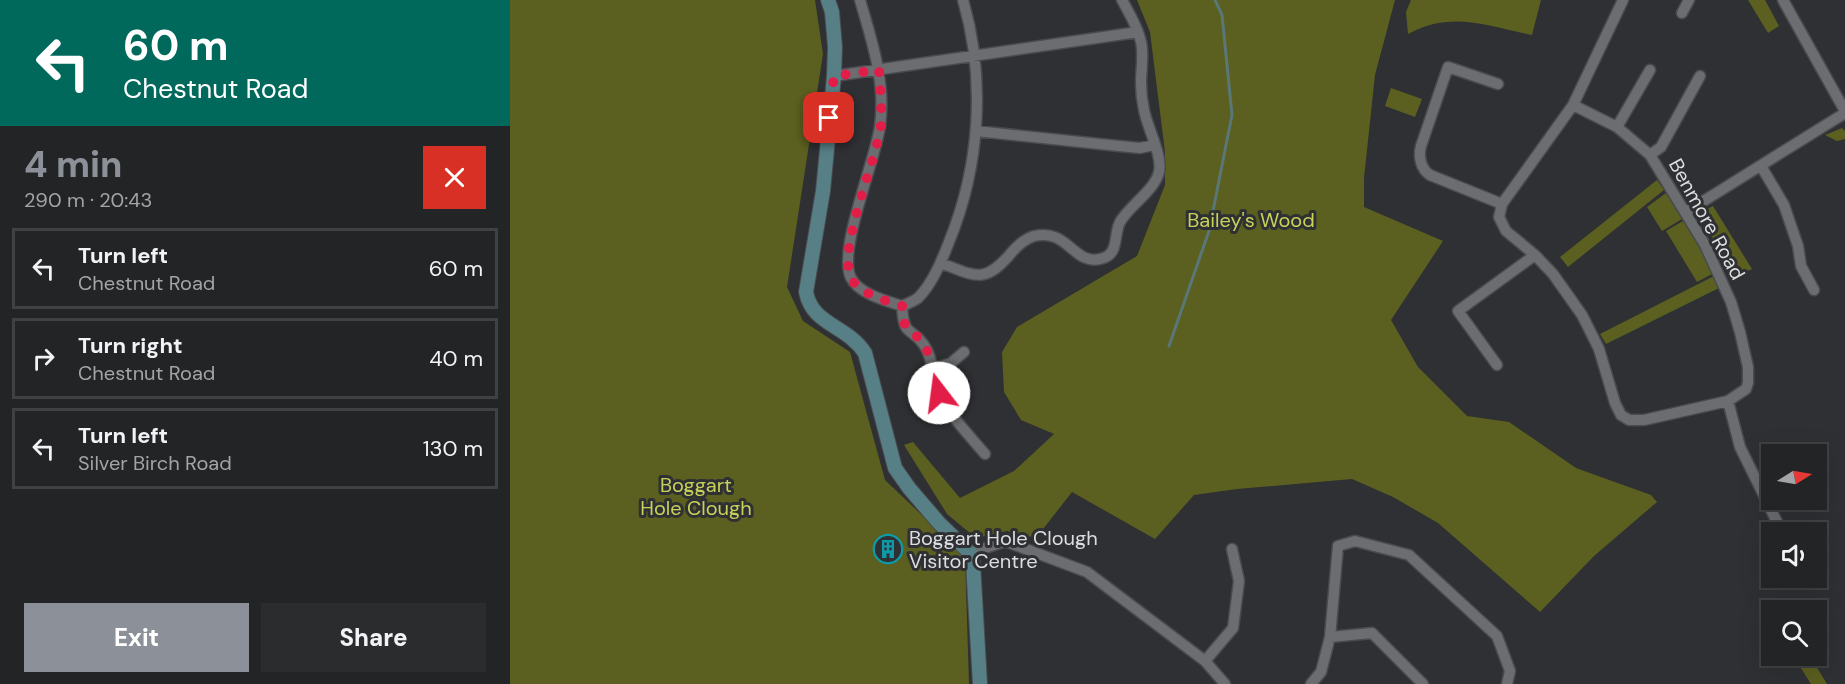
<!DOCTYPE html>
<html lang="en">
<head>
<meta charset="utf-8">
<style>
	:root { --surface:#232426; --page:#2b2c2e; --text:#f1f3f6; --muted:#a3a4a7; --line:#404143; --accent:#8c9099 }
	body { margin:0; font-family:"DM Sans",sans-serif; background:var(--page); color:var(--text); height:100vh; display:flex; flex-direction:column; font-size:22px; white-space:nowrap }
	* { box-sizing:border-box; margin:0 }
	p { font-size:20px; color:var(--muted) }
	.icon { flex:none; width:33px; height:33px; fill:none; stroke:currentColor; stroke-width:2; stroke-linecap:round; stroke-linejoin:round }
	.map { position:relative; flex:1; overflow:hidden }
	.drawer { display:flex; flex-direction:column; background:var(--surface); width:510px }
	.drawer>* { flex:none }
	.top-card { background:#00695c; color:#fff; overflow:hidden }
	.needle { width:39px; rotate:79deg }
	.tools { position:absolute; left:1251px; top:444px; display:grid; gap:12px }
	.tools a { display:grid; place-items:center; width:66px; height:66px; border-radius:0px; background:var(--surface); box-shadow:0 6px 24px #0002,0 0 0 2px var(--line); font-size:30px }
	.pin { position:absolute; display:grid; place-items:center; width:51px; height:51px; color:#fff; margin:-26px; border-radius:12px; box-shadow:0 3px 9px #0006 }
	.me { position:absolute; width:66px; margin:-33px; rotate:345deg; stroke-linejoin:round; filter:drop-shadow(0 0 4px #0008) }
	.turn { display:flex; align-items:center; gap:21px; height:126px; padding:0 24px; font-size:27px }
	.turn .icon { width:78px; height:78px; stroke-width:2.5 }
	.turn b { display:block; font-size:42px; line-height:51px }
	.round { display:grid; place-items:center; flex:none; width:63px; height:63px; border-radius:0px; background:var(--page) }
	.summary { display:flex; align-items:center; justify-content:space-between; height:102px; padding:0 24px }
	h1 { font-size:36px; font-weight:800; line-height:45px; color:var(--accent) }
	.primary-button { display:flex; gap:12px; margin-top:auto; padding:12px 24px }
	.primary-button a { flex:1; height:69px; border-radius:0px; background:var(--accent); color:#fff; font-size:24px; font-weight:800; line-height:69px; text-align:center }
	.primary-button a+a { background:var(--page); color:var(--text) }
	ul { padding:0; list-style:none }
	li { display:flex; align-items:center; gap:18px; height:81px; margin:0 12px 9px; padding:0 12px; border:3px solid var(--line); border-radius:0px }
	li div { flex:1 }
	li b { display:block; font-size:22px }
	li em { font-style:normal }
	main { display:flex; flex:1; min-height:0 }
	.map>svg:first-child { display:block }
	.green { fill:#5b5f1f }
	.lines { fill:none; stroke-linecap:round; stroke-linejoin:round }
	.stream { stroke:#5a7777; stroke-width:3 }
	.street-casing { stroke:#4a4b4e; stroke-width:13 }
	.secondary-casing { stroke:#4a4b4e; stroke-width:16 }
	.street { stroke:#6b6d70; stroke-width:10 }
	.secondary { stroke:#568086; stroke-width:14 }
	.route { stroke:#e11d48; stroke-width:10; stroke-dasharray:0 18 }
	.labels { text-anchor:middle; stroke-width:6; stroke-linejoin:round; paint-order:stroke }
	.street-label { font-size:20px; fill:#dcdddf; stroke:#2f3033 }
	.park-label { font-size:20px; fill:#c8d158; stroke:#2f3033 }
	.poi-label { font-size:20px; fill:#dcdddf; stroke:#2f3033; text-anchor:start }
</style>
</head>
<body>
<main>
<section class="drawer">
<div class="top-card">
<div class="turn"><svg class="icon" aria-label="left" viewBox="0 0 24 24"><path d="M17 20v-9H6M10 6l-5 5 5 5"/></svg><div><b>60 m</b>Chestnut Road</div></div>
</div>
<div class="summary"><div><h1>4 min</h1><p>290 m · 20:43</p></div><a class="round" style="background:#d93025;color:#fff"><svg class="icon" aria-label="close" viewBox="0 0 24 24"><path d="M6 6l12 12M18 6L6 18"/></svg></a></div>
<ul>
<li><svg class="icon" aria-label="left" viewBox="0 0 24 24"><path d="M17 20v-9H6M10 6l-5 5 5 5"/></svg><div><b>Turn left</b><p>Chestnut Road</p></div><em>60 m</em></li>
<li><svg class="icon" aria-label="right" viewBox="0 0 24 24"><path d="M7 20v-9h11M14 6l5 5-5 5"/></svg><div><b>Turn right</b><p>Chestnut Road</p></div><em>40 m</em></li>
<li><svg class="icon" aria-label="left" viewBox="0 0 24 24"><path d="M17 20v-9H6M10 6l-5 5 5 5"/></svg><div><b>Turn left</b><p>Silver Birch Road</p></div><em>130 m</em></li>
</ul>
<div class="primary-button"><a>Exit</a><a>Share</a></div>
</section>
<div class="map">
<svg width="1335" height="684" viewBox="0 0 1335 684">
	<rect width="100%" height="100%" fill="#2f3033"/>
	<!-- green -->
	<path class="green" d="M0,0H305L313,54L277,287L293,321L340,352L375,480L455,556L459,684H0Z
		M627,0H885L865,75L854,178V207L933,241L881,320L908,367L957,416L999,422L1066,468L1141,495L1147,502L1084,556L1030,612L928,523L883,497L842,479L727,489L684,495L645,539L562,492L526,538L497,531L466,538L437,514L394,445L403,442L450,498L504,471L544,434L511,420L494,392L492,352L507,327L627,256L655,185V152L640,32Z
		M901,0H1031L1022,35C978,26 941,10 898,34L896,12Z
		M1238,0H1255L1269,26L1258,33Z
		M881,88L912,99L905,117L875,106Z
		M1332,128L1335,131V139L1327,141L1315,135Z
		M1147,180L1154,190L1058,267L1050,257Z
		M1156,193L1172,219L1152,231L1137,207Z
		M1203,206L1242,269L1223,277L1193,220L1192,214L1195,210Z
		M1173,221L1190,247L1202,274L1187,282L1156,231Z
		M1204,276L1209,288L1096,344L1090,334Z
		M1289,656H1300L1317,684H1301L1289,665Z"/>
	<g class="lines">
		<!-- stream -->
		<path class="stream" d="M659,346L699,231L722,115L712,15L705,0"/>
		<!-- street casing -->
		<g class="street-casing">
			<path id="street" d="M350,0C362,41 376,83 370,126C366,159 327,251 341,278C349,294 377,301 392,306C397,304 404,301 408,298C423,283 432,260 439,242C470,166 476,79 453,0
				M1273,0L1335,111
				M1172,13L1179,0
				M324,76L628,32
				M988,84L938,67L911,146C908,157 911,169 920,175L992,204
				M1063,105L1107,127L1140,155L1195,245L1221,302L1230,332L1238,367V383L1236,389L1218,401L1134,420H1119L1111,415L1105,403L1089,349L1072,315L1043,274L1025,255L996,231L989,217L992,204L1063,105L1113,0
				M1107,127L1140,70
				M466,131L609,146L630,148L644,145
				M1140,155L1151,147L1190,76
				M1251,166L1274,205L1288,246L1291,266L1304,290
				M1176,212L1335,113
				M431,263C467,277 475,284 502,252C508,245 515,239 524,236C558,228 563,265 590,259C610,255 603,236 610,222C619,206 645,190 649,172C653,156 637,127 634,110C632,101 631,92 631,83C631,69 634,55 631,42C628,27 619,13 612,0
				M392,306C394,339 400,325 414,345C424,359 422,379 429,394C440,416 459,435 475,454
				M987,365L948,311L1025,255
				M422,369L441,363L454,352
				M1218,401L1230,447L1272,532
				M460,553L493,542H497L577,572L695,661L715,684
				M820,637L862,633L913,684
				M695,661L723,628L729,581L722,549
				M801,684L811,672L820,637L828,546L845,541L899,555L987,636L1000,671L997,684"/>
		</g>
		<!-- secondary casing -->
		<g class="secondary-casing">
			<path id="secondary" d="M318,0L322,12L325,47L324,76L313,191L296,292C302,325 337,325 355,353L385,468L399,488L429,523L460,553L463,563L470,684"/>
		</g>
		<!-- street -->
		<use href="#street" class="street"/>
		<!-- secondary -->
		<use href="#secondary" class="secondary"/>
	</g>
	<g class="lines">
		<!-- route -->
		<path class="route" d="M319,118L324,76L369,70C370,88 372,107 371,125C367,159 327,250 341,278C349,294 377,301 392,306C394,340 403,326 415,346C422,360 424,378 429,393"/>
	</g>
	<!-- icons -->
	<defs>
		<g id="building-ring" transform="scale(1.5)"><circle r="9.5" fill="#2f3033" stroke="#0f9aa8" stroke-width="1.5"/><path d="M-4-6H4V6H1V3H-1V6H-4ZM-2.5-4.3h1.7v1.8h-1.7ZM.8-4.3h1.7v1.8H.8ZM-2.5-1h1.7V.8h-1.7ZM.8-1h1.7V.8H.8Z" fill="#0f9aa8"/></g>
	</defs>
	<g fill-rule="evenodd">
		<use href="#building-ring" x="378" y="549"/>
	</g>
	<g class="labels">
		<!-- street labels -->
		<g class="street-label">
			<text transform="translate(1197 219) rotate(61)" y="7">Benmore Road</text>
		</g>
		<!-- park labels -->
		<g class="park-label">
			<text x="741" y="227">Bailey's Wood</text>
			<text x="186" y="492">Boggart<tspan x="186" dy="23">Hole Clough</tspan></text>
		</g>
		<!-- poi labels -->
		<g class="poi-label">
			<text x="399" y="545">Boggart Hole Clough<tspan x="399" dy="23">Visitor Centre</tspan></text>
		</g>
	</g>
</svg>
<div class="tools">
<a><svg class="needle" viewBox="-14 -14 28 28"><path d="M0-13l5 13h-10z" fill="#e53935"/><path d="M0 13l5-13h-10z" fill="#a3a4a7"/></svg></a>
<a><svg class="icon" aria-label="sound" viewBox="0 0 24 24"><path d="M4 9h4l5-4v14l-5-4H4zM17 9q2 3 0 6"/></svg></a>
<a><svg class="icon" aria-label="search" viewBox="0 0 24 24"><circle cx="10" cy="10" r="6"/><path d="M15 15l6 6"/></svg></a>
</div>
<div class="pin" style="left:319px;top:118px;background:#d93025"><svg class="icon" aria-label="arrive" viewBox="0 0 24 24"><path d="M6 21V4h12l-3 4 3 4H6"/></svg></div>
<svg class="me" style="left:429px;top:393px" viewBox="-20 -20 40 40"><circle r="19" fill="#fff"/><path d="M0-13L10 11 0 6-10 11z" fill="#e11d48"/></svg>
</div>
</main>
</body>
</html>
